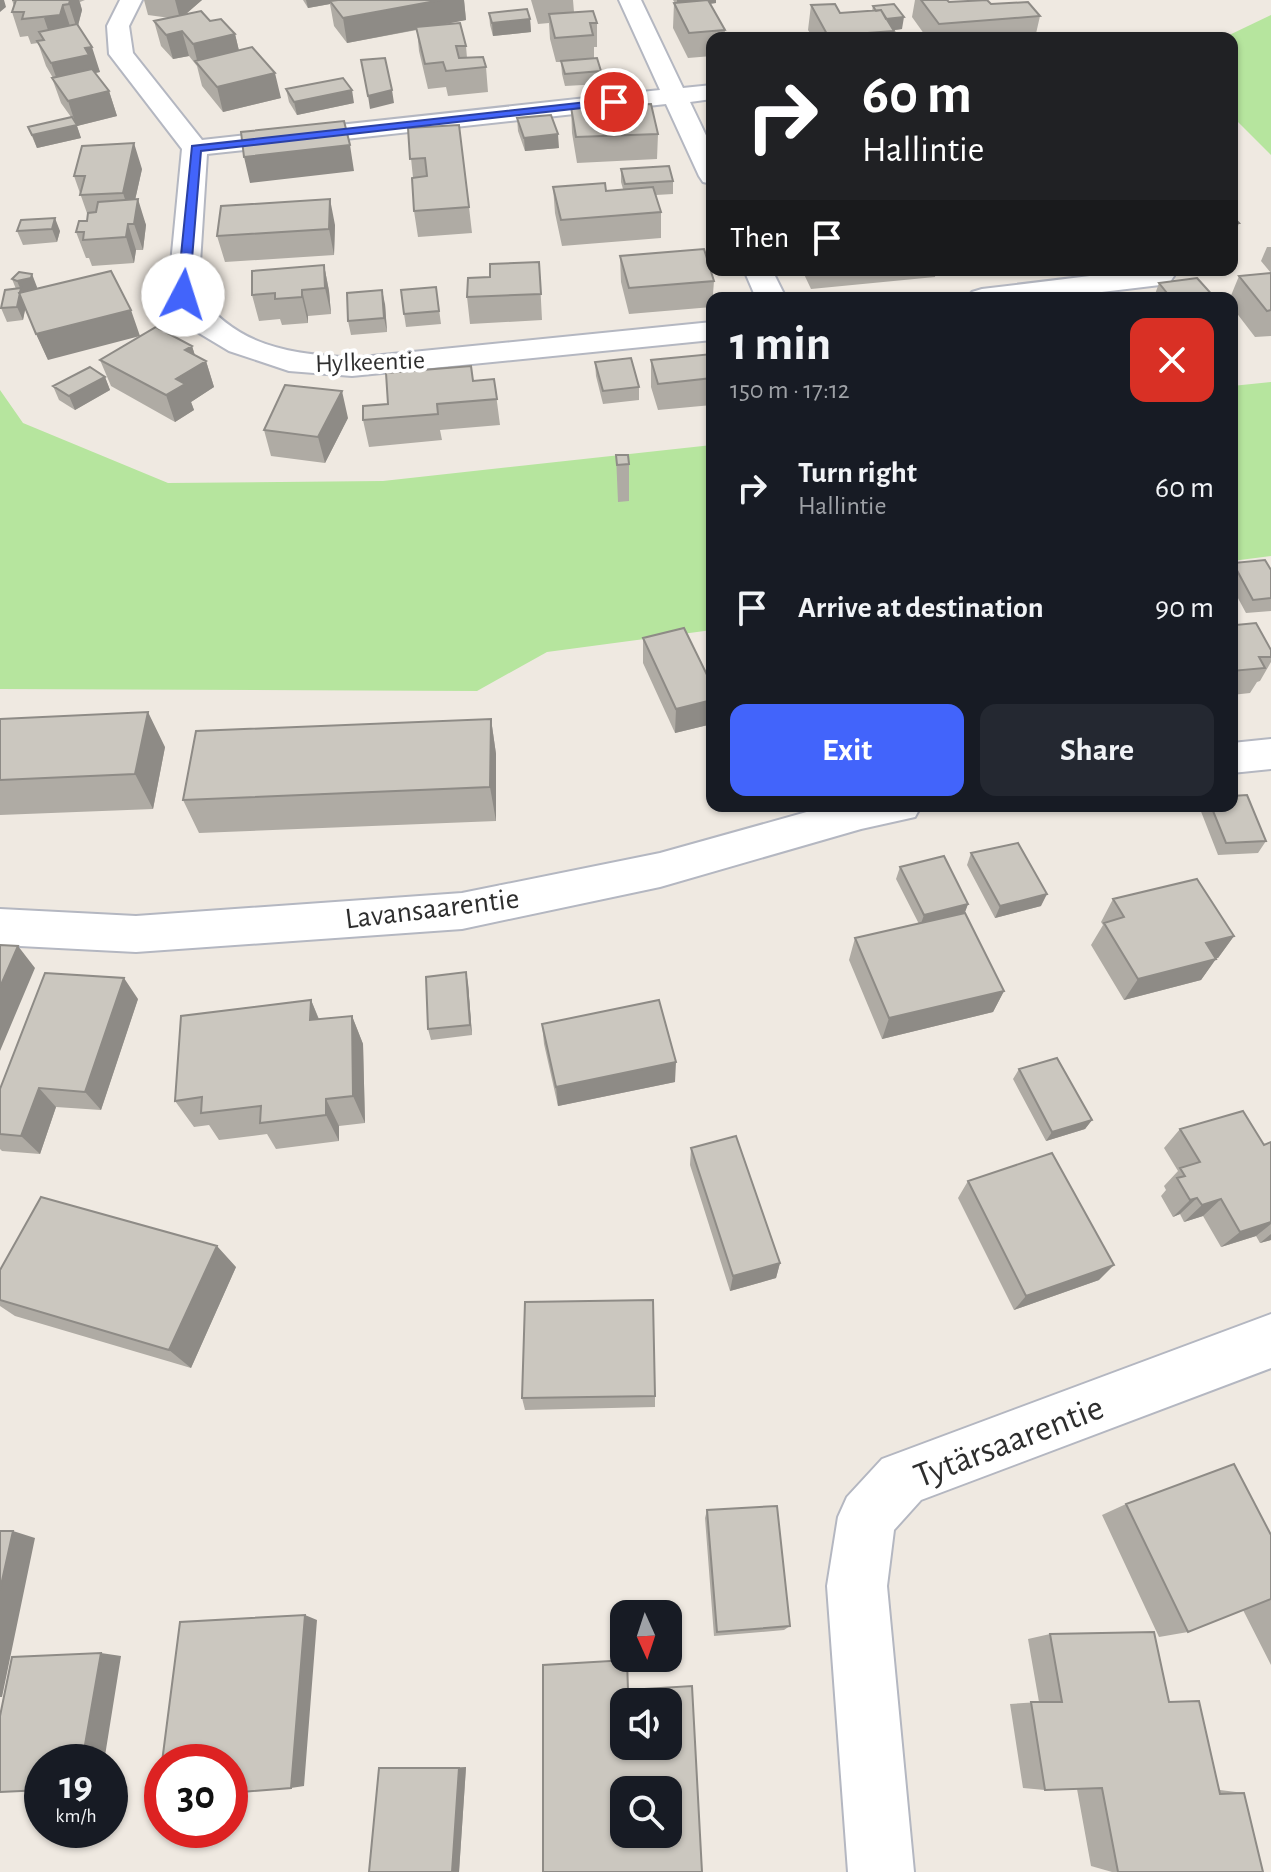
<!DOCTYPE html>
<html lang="en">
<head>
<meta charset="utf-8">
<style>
	:root { --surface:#171b24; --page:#242831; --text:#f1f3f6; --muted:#9ea1a6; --accent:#4264fb }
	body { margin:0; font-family:"Alegreya Sans",sans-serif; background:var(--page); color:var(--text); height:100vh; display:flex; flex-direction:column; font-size:30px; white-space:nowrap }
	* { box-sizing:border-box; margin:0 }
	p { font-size:26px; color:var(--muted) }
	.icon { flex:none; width:44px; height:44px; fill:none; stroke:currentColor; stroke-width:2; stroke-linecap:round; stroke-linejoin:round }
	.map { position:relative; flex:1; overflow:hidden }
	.side { position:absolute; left:706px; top:292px; width:532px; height:520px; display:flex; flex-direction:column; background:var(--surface); border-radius:16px; box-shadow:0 2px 6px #0004 }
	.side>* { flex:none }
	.guide { position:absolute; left:706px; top:32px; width:532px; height:244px; border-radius:16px; box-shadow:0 2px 6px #0004; background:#202124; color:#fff; overflow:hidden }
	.needle { width:52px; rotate:177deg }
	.controls { position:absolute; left:610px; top:1600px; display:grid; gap:16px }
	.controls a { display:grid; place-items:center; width:72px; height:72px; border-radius:16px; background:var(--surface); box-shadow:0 2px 6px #0004; font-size:40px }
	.speed { position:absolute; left:24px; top:1744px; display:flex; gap:16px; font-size:40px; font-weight:700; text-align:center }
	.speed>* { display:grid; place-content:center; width:104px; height:104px; border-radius:50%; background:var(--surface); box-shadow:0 2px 6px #0004; line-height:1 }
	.speed small { font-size:20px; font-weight:400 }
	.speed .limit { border:12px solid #d22; background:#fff; color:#111 }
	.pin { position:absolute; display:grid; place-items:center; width:68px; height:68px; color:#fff; margin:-34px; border:4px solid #fff; border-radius:50%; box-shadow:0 2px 8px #0007 }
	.me { position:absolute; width:88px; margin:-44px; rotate:5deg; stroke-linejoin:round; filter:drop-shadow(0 0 6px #0008) }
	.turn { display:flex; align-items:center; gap:28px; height:168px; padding:0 24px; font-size:36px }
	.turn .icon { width:104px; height:104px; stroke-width:2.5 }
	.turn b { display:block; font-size:56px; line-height:68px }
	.then { display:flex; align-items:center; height:76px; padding:0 24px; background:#0003; gap:16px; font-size:30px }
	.round { display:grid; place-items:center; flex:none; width:84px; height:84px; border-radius:16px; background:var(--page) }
	.summary { display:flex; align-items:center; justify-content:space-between; height:136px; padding:0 24px }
	h1 { font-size:48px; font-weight:700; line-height:60px }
	.button { display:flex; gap:16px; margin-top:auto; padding:16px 24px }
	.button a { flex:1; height:92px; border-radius:16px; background:var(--accent); color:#fff; font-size:32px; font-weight:700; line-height:92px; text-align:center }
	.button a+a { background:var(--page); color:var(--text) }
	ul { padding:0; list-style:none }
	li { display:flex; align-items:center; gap:24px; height:120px; padding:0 24px }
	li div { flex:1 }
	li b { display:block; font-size:30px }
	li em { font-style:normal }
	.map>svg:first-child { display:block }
	.green { fill:#b6e59e }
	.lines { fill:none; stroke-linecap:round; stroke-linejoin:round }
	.street-casing { stroke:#b4b7c1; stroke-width:4 }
	.street { fill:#fff; fill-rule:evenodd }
	.wall { fill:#afaba4 }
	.shaded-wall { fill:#8e8b86 }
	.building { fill:#cbc7bf; stroke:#8e8b86; stroke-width:2; fill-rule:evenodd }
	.route { fill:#4264fb; stroke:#2b41a3; stroke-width:2 }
	.labels { text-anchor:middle; stroke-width:8; stroke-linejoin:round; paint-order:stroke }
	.far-street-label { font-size:26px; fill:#2e2e2e; stroke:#fff }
	.street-label { font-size:30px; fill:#2e2e2e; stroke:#fff }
	.near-street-label { font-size:36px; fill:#2e2e2e; stroke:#fff }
</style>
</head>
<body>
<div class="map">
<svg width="1271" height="1872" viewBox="0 0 1271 1872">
	<rect width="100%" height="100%" fill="#efe9e1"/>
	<!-- green -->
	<path class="green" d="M1271,15V155L1232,116V38H1223Z
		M1271,382V556L1232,561V386Z
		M0,390L23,423L168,483L383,481L712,445V630L547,652L477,691L0,689Z"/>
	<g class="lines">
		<!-- street casing -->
		<g class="street-casing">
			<path id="street" d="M120,0H142L129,26L133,53L202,140L660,90L619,0H641L683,88L712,85V99L690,102L712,148V184L703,182L699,176L666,104L207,154L198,294C239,348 289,353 352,358L712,322V340L352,376L289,371L229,351L194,330L168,295L182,149L109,54L107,26Z
				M744,270H772L786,298H756Z
				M1139,270H1170L1174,276L1170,282L1160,285L1052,298H967L972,292L982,289Z
				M1271,739V769L1232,773V743Z
				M828,806H921L915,817L861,829L660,887L462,929L136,952L0,945V909L136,916L462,893L660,853Z
				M1271,1314V1368L921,1500L894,1530L887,1586L914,1872H848L827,1586L838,1517L847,1497L882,1459Z"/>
		</g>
		<!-- street -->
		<use href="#street" class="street"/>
	</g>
	<!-- wall -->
	<path class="wall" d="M12,0H85L80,2L82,10L78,26L100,72L95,73L109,91L117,116L77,126L81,138L37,148L28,127L71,117L61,103L52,78H53L46,66L38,43L31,44L28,36L20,37L12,12L14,6Z
		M144,0H202L186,14L210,21L235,34L239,51L281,98L223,112L202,86L197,66L189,56L173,59L161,46L154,21L170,18L148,15Z
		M303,0H464L466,20L445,24L466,46L467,58L486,67L488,92L448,96L446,87L428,89L419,51L417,30L347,43L334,26L330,4L308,8Z
		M531,0H573L574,12L597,23V47H594V59L601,71V84L565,86L562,74L561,62H556L550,39L549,23L538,24Z
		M673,0H716V3L710,4L725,30L724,38H712V56L688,58L673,28L674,3H675Z
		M915,0H947L949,2L991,4L1040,16L1035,38H927L912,17Z
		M811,5L840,13L872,11L873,6L902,29L894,30L893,38H813L808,30Z
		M489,13L530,19L531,32L493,36L490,25Z
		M286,89L354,103L297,115L289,102Z
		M571,107L658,134L657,159L577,163L572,133Z
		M517,118L559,148L525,151L518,131Z
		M408,128L469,207L472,233L418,237L414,211L413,178Z
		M142,169L135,200L146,225L143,250H136L134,263L92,266L89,258H86L76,232L87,221L88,216L74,176Z
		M621,169L673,181V194L656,195L661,212V238L562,246L555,213L553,187L606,191L623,189L621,182Z
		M1232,184L1237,190L1232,203Z
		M1232,216L1239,223L1234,237H1232Z
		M21,220L60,231L57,242L23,245L17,231Z
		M335,225L334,255L225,262L217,236Z
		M1267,247H1271V336L1255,337L1232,307V298H1230L1239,276L1271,273L1261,261Z
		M620,256L714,281L712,307L629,314L621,282Z
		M539,262L542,320L470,324L467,297L490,277Z
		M324,265L329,291L331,314L308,316V323L282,325L280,319L259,321L252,295Z
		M802,270H936L935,277L811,289Z
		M12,279L37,287L48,360L25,308L23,320L7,322L1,308L16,289Z
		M1159,283L1215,298H1155L1154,297Z
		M436,287L441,324L406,327L404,314Z
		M385,304L387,332L351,335L348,321Z
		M192,346L195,356L206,361L214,387L191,402L194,410L175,422L111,386L100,360Z
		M712,354V405L658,410L651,387V360Z
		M595,362L639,387V400L603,404L596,376Z
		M105,377L110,390L75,410L59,400L53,386Z
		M494,379L500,425L440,430L442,440L369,447L363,420L388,404L473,381Z
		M348,418L325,463L271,456L264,430Z
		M616,455L629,464V501L618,502Z
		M1233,563L1271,570V611L1246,613L1232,587Z
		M1232,617L1236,625L1271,650V662L1260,681L1257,682L1250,693L1232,695Z
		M643,638L712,685V724L675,733L643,663Z
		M0,719L165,747L153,809L0,815Z
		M491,719L496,754V821L199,833L183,800Z
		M1202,806H1211L1266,841L1258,853L1218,855L1200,809Z
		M971,853L1041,906L995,918L967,865Z
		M900,867L968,904L964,914L1004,991L993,1012L882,1039L849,960L855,938L919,924L896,879Z
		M1113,899L1234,936L1218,958H1216L1201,980L1124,1000L1091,945L1103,925L1101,922Z
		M468,983L472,1035L431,1040L428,1029Z
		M138,999L101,1110L56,1107L40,1154L2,1151L0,1149V1089Z
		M311,1000L319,1019L352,1016L363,1044L365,1123L339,1126V1141L276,1149L267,1134L219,1140L209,1125L194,1127L175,1101Z
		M542,1024L675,1082L558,1106L544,1044Z
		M1019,1069L1092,1120L1085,1129L1046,1141L1013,1079Z
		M1180,1129L1264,1145L1271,1142V1240L1260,1243L1256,1236L1221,1247L1203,1216L1184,1222L1180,1214L1173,1217L1161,1196L1166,1190L1164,1186L1178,1171L1164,1148Z
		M691,1148L780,1263L776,1278L730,1291L690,1165Z
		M968,1181L1099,1280L1014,1310L958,1198Z
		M236,1267L191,1368L15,1316L0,1306V1270Z
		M655,1396V1407L525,1410L522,1398Z
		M1126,1504L1271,1535V1665L1243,1610L1188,1632L1159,1637L1102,1515Z
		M707,1510L790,1626L784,1630L714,1636L705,1518Z
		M1050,1634L1169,1702L1220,1790L1244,1793L1263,1872H1112L1091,1866L1077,1789L1045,1790L1023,1788L1010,1704L1039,1702L1028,1639Z
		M389,1767H466L459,1872H369L379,1768Z"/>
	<!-- shaded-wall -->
	<path class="shaded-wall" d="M0,0H4L6,7L0,12Z
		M70,0H79L82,10L77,29L69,4Z
		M175,0H202L180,19Z
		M306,0H355L330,1V4L308,8Z
		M441,0H464L466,20L347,43L343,18Z
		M677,0H716V3L677,7Z
		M63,5L71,29L52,42L44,18Z
		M904,17L902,29L881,32L883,19Z
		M530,19L531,32L493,36L492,23Z
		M182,31L189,56L173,59L166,35Z
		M235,34L241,59L198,64L193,44Z
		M92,47L100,72L95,73L60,88L51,63L85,48Z
		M275,73L281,98L223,112L217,87Z
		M352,90L354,103L297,115L294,102Z
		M392,90L394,103L370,109L368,96Z
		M109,91L117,116L77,126L81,138L37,148L32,135L76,125L68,101Z
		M558,134L559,148L525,151L524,138Z
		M134,143L142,169L131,218L123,193Z
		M350,145L354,171L250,183L244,157Z
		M138,199L146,225L143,250L134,224Z
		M330,199L335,225L334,255L329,229Z
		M55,218L60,231L57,242L52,229Z
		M128,224L136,250L134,263L126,237Z
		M324,265L329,291L331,314L325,288Z
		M32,274L37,287L36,291L27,301L23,320L17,307L21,290L17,281Z
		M302,290L308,316V323L302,297Z
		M382,290L385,304L387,332L384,318Z
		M131,310L140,336L48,360L36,334Z
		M192,346L198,365L206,361L214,387L191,402L194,410L175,422L166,395L176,379L185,350Z
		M105,377L110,390L75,410L69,396Z
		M342,391L348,418L325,463L318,437Z
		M712,700V724L675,733L676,709Z
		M148,712L165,747L153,809L135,774Z
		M491,719L496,754V821L490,787Z
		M1047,894L1041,906L995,918L1000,906Z
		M968,904L964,915L920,926L924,915Z
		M1234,936L1218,958L1191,965L1206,943Z
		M18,946L35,968L0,1051V987Z
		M1216,959L1201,980L1124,1000L1138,979Z
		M466,972L468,983L472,1035L470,1025Z
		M124,978L138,999L101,1110L85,1092Z
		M1004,991L993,1012L882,1039L889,1018Z
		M311,1000L323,1030L310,1020Z
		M352,1016L363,1044L365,1123L353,1096Z
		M676,1062L675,1082L558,1106L556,1087Z
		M39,1088L56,1107L40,1154L21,1136Z
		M326,1099L339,1126V1141L326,1115Z
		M1092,1120L1085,1129L1046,1141L1052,1132Z
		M1197,1198L1180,1214L1173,1217L1190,1200Z
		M1221,1199L1203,1216L1184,1222L1202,1205Z
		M1271,1222V1224L1256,1236L1221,1247L1240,1232Z
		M1271,1234V1240L1260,1243Z
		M217,1246L236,1267L191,1368L169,1350Z
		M780,1263L776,1278L730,1291L733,1276Z
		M1114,1265L1099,1280L1014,1310L1026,1296Z
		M13,1531L35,1538L2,1697H0V1590Z
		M305,1615L317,1620L304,1786L291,1788Z
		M101,1653L121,1656L104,1762H82Z
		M466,1767L459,1872H452L459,1768Z"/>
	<!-- building -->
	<path class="building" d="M12,0H70L69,4L63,5L60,15L22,19L24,12H12L16,0Z
		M338,0H441L343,18L330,1Z
		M708,0L725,30L689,33L674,3Z
		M921,0H947L949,2L987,0L991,4L1028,2L1040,16L939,24Z
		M835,4L840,13L881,10L894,31L828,36L811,5Z
		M894,4L904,17L886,19L881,10L876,11L873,6Z
		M527,9L530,19L492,23L489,13Z
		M201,11L210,21L221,19L235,34L193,44L182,31L166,35L154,21Z
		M593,11L597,23H590L593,35L555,38L549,14Z
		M460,23L466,46H456L459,58L483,57L486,67L446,71L443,62L425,64L416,27Z
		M77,24L92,47L85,48L89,55L51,63L37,41L44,40L39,32Z
		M252,47L275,73L217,87L195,61Z
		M385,58L392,90L368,96L361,60Z
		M597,58L601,71L565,74L561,61Z
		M92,69L109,91L68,101L52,78Z
		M343,78L352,90L294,102L286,89Z
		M651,104L658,134L576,137L571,107Z
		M551,115L558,134L524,138L517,118Z
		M72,117L77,125L32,135L28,127Z
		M344,121L350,145L244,157L241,132Z
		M459,125L469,207L414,211L412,178L427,176L425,158L410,159L408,128Z
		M134,143L123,193L80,195L85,176H74L82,146Z
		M669,166L673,181L625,184L621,169Z
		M605,183L606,191L653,187L661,212L561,220L553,187Z
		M138,199L134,224H128L126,237L83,240L84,232H76L79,221H87L88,213L96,212L98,202Z
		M330,199L329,229L217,236L221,206Z
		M1232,216L1239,223L1232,224Z
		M55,218L52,229L17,231L21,220Z
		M704,249L714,281L629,288L620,256Z
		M539,262L541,294L467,297L468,278L490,277V264Z
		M324,265L325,288L302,290V297L275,299V293L252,295V271Z
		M111,271L131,310L36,334L19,293Z
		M19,272L32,274L31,278L17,281L12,279Z
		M1271,273V310L1267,311L1239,276Z
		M1197,278L1215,298H1171L1159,283Z
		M436,287L439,311L404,314L401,290Z
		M21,288L17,307L1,308L5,290Z
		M382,290L384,318L348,321L347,293Z
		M1129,293L1132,298H1105L1103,295Z
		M156,327L192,346L185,350L206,361L176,379L185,384L166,395L100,360Z
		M712,354V378L658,384L651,360Z
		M631,358L639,387L603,391L595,362Z
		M471,366L473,381L494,379L497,399L437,404L438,414L363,420V406L388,404L386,373Z
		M90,367L105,377L69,396L53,386Z
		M285,385L342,391L318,437L264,430Z
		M616,455H628L629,464L617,465Z
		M1265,560L1271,570V598L1253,600L1233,563Z
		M1232,617L1236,625L1256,623L1271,650V657H1259L1265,668L1232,671Z
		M684,628L712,685V700L676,709L643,638Z
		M148,712L135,774L0,780V719Z
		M491,719L490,787L183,800L196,731Z
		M1247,795L1266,841L1226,843L1211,806H1232V796Z
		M1018,843L1047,894L1000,906L971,853Z
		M944,856L968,904L924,915L900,867Z
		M1197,879L1234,936L1206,943L1216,959L1138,979L1104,923L1124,917L1113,899Z
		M965,913L1004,991L889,1018L855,938Z
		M0,945L18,946L0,987Z
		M466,972L470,1025L428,1029L426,977Z
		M45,973L124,978L85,1092L39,1088L21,1136L0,1134V1089Z
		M311,1000L310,1020L352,1016L353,1096L326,1099V1115L260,1123L261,1106L201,1113L202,1097L175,1101L181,1016Z
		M659,1000L676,1062L556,1087L542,1024Z
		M1057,1058L1092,1120L1052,1132L1019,1069Z
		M1243,1111L1264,1145L1271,1142V1222L1240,1232L1221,1199L1202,1205L1197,1198L1190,1200L1177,1178L1185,1176L1180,1168L1200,1162L1180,1129Z
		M736,1136L780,1263L733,1276L691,1148Z
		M1052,1153L1114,1265L1026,1296L968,1181Z
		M41,1197L217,1246L169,1350L0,1300V1270Z
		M653,1300L655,1396L522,1398L525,1302Z
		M1234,1464L1271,1535V1599L1188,1632L1126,1504Z
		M777,1506L790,1626L717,1632L707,1510Z
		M0,1531H13L0,1590Z
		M305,1615L291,1788L230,1793V1762H162L180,1622Z
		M1154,1632L1169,1702L1199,1701L1220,1794L1244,1793L1263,1872H1118L1102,1788L1045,1790L1031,1702H1062L1050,1634Z
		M101,1653L82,1762H42V1790L0,1792V1716L12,1657Z
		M627,1660L628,1690L692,1686L702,1872H543V1665ZM624,1702H668V1746H624ZM624,1790H668V1834H624Z
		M162,1762V1798H157Z
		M379,1768H459L452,1872H369Z"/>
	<!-- route -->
	<path class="route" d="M614,99L617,100V104L201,151L189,295L183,299L177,295L192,146Z"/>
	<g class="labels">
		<!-- far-street labels -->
		<g class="far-street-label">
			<text transform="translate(370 361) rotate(-2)" y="9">Hylkeentie</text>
		</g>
		<!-- street labels -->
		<g class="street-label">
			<text transform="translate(432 908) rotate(-7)" y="10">Lavansaarentie</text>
		</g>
		<!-- near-street labels -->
		<g class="near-street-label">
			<text transform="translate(1008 1440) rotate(-21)" y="13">Tytärsaarentie</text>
		</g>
	</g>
</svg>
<div class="controls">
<a><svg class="needle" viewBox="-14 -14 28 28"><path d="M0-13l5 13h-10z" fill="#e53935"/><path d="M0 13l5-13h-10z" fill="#9ea1a6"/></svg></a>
<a><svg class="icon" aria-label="sound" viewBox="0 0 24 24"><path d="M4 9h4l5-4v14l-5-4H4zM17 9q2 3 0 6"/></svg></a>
<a><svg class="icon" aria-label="search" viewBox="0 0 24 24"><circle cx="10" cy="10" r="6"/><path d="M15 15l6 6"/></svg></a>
</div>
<div class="speed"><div>19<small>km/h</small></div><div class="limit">30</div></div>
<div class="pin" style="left:614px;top:102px;background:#d93025"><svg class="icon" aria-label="arrive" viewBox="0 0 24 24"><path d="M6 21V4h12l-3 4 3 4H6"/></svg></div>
<svg class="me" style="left:183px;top:295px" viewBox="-20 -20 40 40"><circle r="19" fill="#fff"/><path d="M0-13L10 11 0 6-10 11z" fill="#4264fb"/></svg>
<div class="guide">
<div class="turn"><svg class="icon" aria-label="right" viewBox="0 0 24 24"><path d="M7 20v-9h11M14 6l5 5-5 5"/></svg><div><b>60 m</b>Hallintie</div></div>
<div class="then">Then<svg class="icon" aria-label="arrive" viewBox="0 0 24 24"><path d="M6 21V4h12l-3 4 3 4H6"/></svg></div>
</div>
<section class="side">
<div class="summary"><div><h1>1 min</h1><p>150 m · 17:12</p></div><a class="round" style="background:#d93025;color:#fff"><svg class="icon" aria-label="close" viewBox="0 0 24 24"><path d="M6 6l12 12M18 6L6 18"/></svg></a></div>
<ul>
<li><svg class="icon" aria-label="right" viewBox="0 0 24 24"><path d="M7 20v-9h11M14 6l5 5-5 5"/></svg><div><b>Turn right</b><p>Hallintie</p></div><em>60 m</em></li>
<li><svg class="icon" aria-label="arrive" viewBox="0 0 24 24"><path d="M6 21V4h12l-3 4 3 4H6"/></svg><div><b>Arrive at destination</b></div><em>90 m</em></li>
</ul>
<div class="button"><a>Exit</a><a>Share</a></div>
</section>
</div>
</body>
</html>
